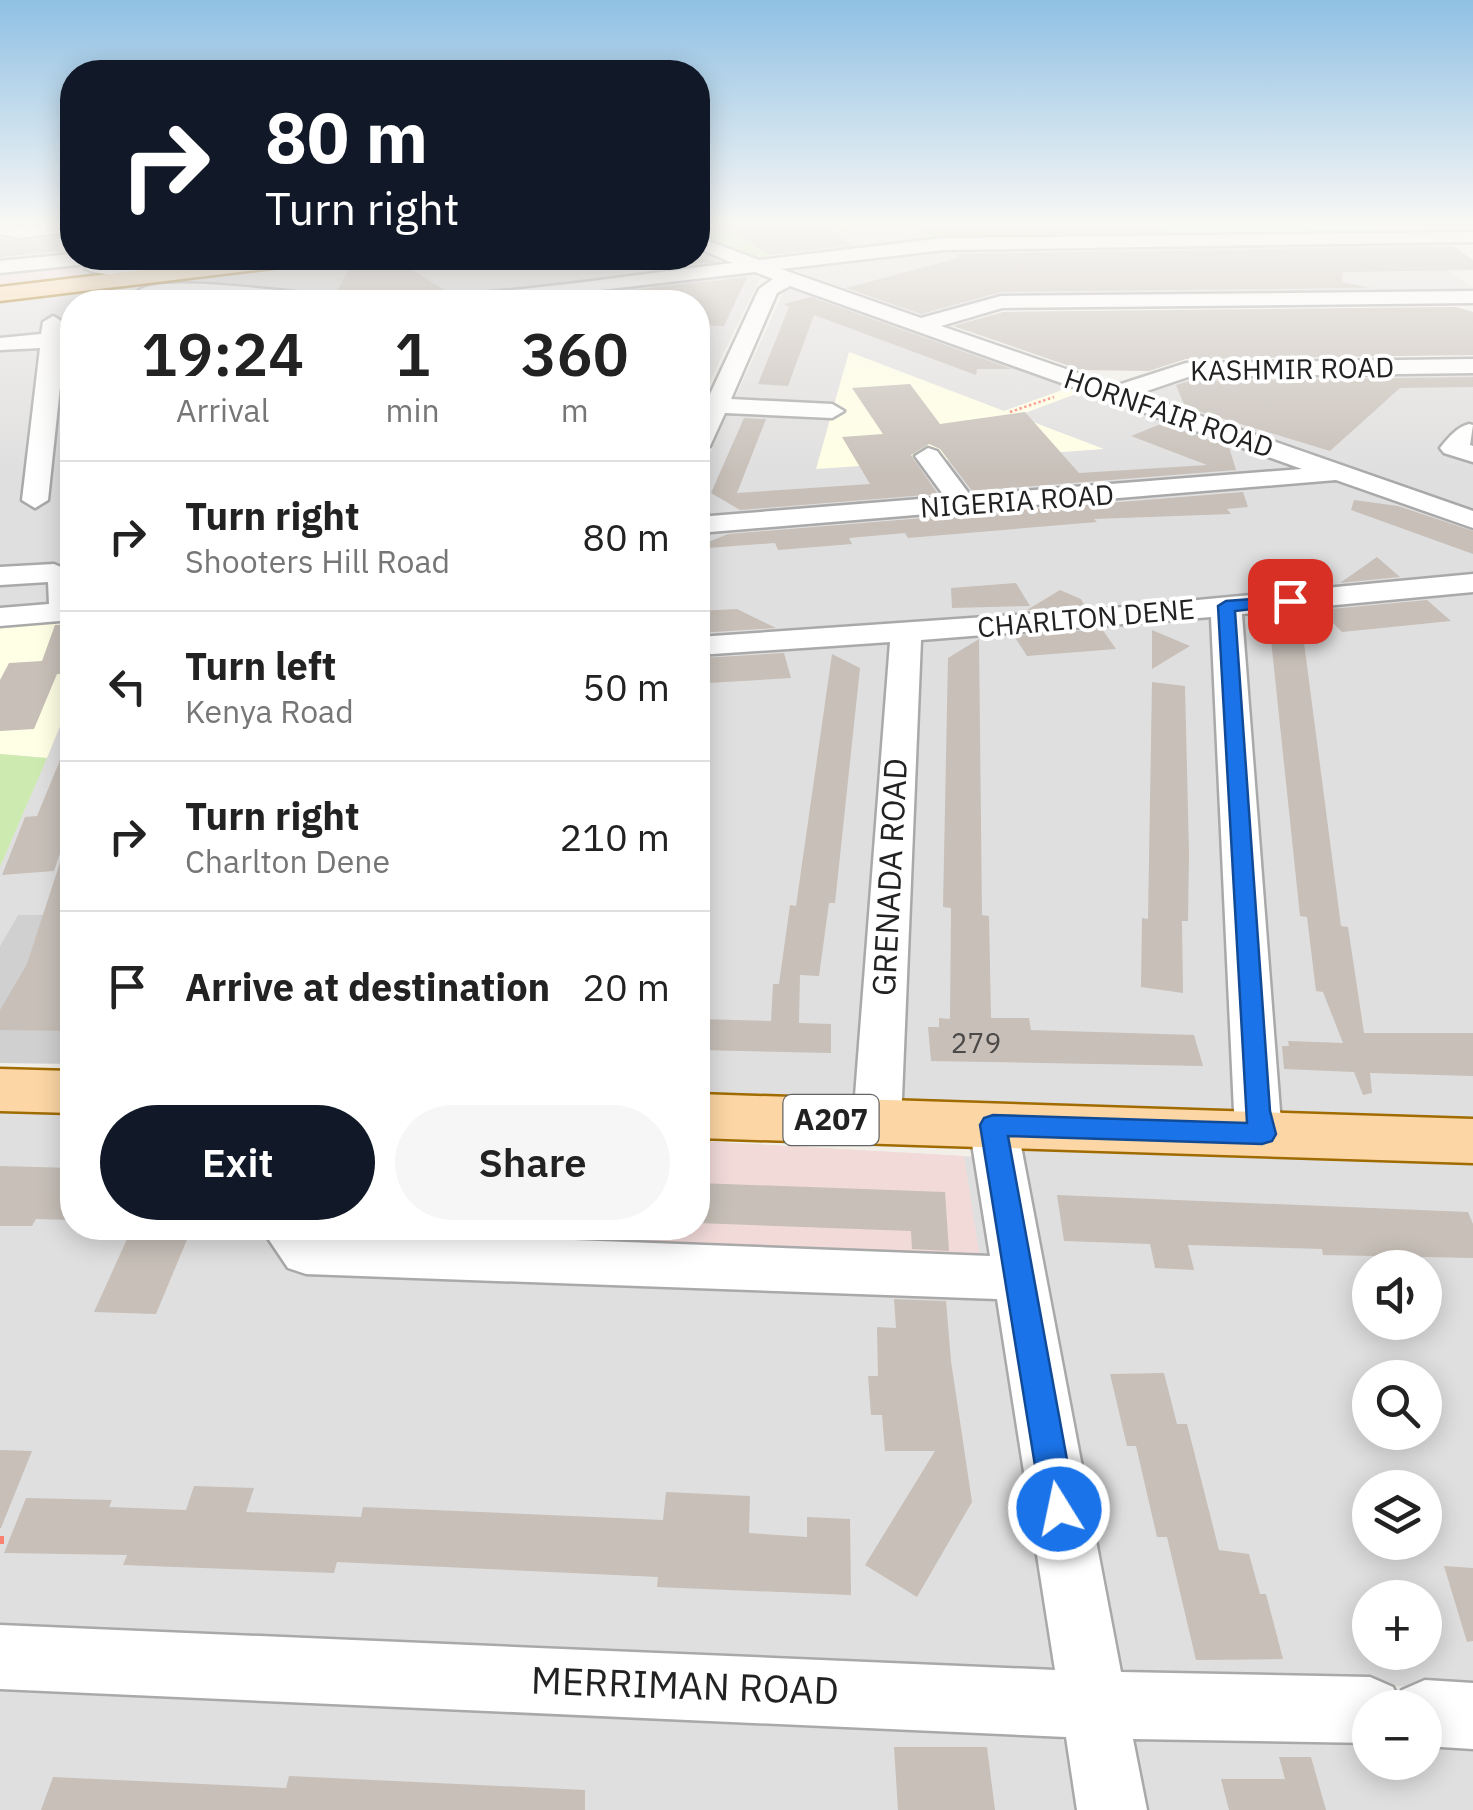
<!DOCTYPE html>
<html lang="en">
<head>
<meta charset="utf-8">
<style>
	:root { --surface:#fff; --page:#f6f6f6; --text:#222; --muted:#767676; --line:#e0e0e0; --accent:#111827 }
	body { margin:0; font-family:"IBM Plex Sans",sans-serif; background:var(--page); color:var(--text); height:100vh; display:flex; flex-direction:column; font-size:38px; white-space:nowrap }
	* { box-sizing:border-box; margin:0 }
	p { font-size:32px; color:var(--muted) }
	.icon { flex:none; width:55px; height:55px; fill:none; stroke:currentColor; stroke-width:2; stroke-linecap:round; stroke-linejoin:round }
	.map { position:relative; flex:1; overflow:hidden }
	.side { position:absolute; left:60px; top:290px; width:650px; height:950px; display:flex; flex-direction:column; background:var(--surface); border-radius:40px; box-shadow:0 5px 25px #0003 }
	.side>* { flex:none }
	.top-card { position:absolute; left:60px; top:60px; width:650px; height:210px; border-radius:40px; box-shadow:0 5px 25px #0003; background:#111827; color:#fff; overflow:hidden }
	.buttons { position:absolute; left:1352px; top:1250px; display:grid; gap:20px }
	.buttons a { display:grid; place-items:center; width:90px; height:90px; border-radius:50%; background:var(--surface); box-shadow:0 5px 25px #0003; font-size:50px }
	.pin { position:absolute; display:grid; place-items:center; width:85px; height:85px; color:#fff; margin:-42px; border-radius:20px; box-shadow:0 5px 15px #0006 }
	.me { position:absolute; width:110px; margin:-55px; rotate:350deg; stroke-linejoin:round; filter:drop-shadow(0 0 8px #0008) }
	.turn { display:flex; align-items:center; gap:35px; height:210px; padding:0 40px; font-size:45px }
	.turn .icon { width:130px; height:130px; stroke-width:2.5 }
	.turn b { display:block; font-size:70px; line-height:85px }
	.eta { display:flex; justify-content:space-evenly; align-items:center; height:170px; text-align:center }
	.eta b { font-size:60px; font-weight:600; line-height:70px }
	.action { display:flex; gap:20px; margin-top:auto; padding:20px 40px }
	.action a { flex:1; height:115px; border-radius:60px; background:var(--accent); color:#fff; font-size:40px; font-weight:600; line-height:115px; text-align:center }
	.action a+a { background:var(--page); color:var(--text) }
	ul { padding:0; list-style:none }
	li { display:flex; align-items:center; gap:30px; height:150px; padding:0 40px; border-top:2px solid var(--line) }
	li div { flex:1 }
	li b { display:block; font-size:38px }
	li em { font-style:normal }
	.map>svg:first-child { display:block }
	.residential { fill:#e0dfdf; fill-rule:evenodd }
	.commercial { fill:#f2dad9 }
	.education { fill:#ffffe5 }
	.religious { fill:#d0d0d0 }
	.grass { fill:#cdebb0 }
	.park { fill:#c8facc }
	.building { fill:#c7bfb8 }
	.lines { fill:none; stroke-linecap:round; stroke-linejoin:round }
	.minor-casing { stroke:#a9a9a9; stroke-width:5 }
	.major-casing { stroke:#a06b00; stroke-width:5 }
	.path-far1 { stroke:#fa8072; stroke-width:2.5; stroke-dasharray:2.5 2.5; stroke-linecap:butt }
	.path { stroke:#fa8072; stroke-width:8; stroke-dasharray:8 8; stroke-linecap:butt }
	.minor { fill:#fff; fill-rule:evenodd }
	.major { fill:#fcd6a4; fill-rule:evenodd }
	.route { fill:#1a73e8; stroke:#114b97; stroke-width:2.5 }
	.labels { text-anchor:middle; stroke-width:8; stroke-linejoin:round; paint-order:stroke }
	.far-street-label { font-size:28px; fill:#222; stroke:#fff }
	.number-label { font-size:28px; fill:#4b4948 }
	.shield { fill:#fff; stroke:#646464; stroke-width:2.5 }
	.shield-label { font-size:30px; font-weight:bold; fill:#222 }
	.street-label { font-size:32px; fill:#222; stroke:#fff }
	.near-street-label { font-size:38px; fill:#222; stroke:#fff }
</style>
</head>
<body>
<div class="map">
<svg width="1473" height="1810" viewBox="0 0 1473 1810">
	<rect width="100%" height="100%" fill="#f2efe9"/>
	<!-- residential -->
	<path class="residential" d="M0,223H72V258H268L115,277L82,275L80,267L0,268Z
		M908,226L934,241L777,260L747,243Z
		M1410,241L1473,288V293L998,298L924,317L791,269L948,247Z
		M698,251L727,264L464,296H302L186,281L327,258H698Z
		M745,273L760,278L698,406V302H571L594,292Z
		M786,287H791L1068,388L1004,411L850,352L833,408L733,402Z
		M101,291L126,293L130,302H72V620L0,626V300Z
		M1473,372V510L1141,393L1188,376Z
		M1081,392L1302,471L965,496L941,461L1101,449L1016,415Z
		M730,407L831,414L922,462L949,498L698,516V481Z
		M1335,481L1473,526V576L1317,593L698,640V530Z
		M1473,588V1122L1284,1115L1278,1111L1240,614Z
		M1208,616L1213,618L1238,1106L1232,1114L904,1102L898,1097L920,639Z
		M884,640L892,642L861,1091L854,1101L846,1103L698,1097V652Z
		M72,697V914L18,915L0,946V867Z
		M0,1109L72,1112V1228H698V1141L977,1157L1057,1653L1046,1677L0,1641Z
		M1031,1145L1473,1157V1688L1129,1678L1109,1659L1016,1158ZM1370,1268H1425V1322H1370ZM1370,1378H1425V1432H1370ZM1370,1488H1425V1542H1370ZM1370,1598H1425V1652H1370Z
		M0,1685L1048,1727L1074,1751L1084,1810H0Z
		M1145,1732L1370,1742V1762H1425V1745L1473,1747V1810H1138L1127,1752Z"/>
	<!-- commercial -->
	<path class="commercial" d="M78,261L84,280L0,288V268Z
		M698,1141L964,1156L981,1264L314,1240L302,1228H698Z"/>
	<!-- education -->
	<path class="education" d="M849,352L1004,411L1068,388L1081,392L1017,416L1104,449L816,469Z
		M72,620V697L47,758L0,754V626Z"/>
	<!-- religious -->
	<path class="religious" d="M72,914V1064L0,1063V946L18,915Z"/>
	<!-- grass -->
	<path class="grass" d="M698,223H726L723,224L777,260L753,257L698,234Z
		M819,223H1155L1181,236L934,241L908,226L835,233Z
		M0,754L47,758L0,867Z"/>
	<!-- park -->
	<path class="park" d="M1155,223H1473V233L1181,236Z"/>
	<!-- building -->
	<path class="building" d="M720,223H819L852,245L769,255Z
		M0,238L18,242L55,238L60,251L0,257Z
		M1453,246L1473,260V270L1343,272L1342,282L1371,288L1001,292L921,314L846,288L959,258L958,254Z
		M354,258H394L446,291L337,292Z
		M684,258L719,261L645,270L643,262Z
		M747,277L724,326L698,325V302L593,300L613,292Z
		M811,297L1012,369H977L976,375L814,315L788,386L758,384L789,307L784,304Z
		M1456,307L1473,312V355L1186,359L1149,371L1081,370L953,326L1003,312Z
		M1473,377V387L1400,388L1330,451L1185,407L1176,385L1189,381Z
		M910,384L940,424L1025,412L1079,473L1207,465L1131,436L1163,423L1229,447L1236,470L972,491L940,449L929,444L911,455L938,494L740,510L711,493L744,418L766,419L737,493L870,484L842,437L883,434L852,388Z
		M1243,492L1248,507L1227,509L1231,514L1094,519L1097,522L908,538L905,533L849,538L852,544L778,550L775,543L707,548L706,543L728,534Z
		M1354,500L1398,506L1473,531V554L1351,510Z
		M1377,557L1400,577L1340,583Z
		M1016,583L1030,606L952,608L951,588Z
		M1060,590L1081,599L1085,606L1027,610Z
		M1427,600L1451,621L1342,632L1320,610Z
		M737,609L776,628L698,633V611Z
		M1300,612L1341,926L1348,927L1364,1033H1473V1076L1370,1073L1372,1093L1363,1095L1354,1072L1284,1069L1282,1046H1289L1288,1041L1343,1043L1323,992L1316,991L1307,917L1300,916L1270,630Z
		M72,624V674H57L34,729L0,731V680L9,663L42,661L55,625Z
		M1102,629L1116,649L1027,656L1014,636Z
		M1152,630L1190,646L1152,669Z
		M979,639L982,915L989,916L991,1018H1029L1031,1030L1194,1035L1203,1066L931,1061L928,1027H939V1018L950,1019L951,908L943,907L948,658Z
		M784,653L791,678L708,683L702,658Z
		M832,654L860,668L835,903H829L819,976L800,975L799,1023L831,1024V1053L698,1050V1019L771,1021L773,984H779L790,905L796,906Z
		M1152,682L1185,686L1189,853L1188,921H1182L1183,993L1141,987L1142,918L1148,919Z
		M72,731V817L54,871L2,875L25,817L37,816Z
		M68,838L72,839V1031L0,1030V1010L27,964Z
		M0,1166L72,1168V1220L36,1219L32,1226H0Z
		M698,1183L945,1192L949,1251L912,1249L911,1231L698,1223Z
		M1057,1195L1468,1212L1473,1224V1258L1323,1255L1322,1249L1188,1245L1194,1270L1155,1268L1150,1244L1064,1241Z
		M132,1228L191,1230L156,1314L94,1312Z
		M894,1299L946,1301L951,1361L972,1502L917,1597L865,1565L935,1451H885L882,1415H871L868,1376H878L877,1327L896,1328Z
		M1164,1373L1177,1424H1187L1219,1550L1249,1554L1260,1594H1266L1283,1659L1196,1660L1167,1537H1157L1136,1446H1127L1110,1374Z
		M0,1450L32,1451L1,1528H0Z
		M194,1486L254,1488L246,1512L361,1517L363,1507L663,1520L666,1492L750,1496L749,1533L807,1537V1517L850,1519L851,1595L657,1587L658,1577L337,1562L334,1573L123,1565L127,1555L4,1553L26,1498L112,1500L109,1507L186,1510Z
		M1444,1566L1473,1568V1641L1467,1642Z
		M894,1747H987L995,1810H898Z
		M1279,1757H1311L1326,1810H1229L1221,1779H1285Z
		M289,1776L585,1790V1810H41L53,1777L286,1788Z"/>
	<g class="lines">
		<!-- minor casing -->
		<g class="minor-casing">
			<path id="minor" d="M72,223V232L18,238L0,234V224L18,228Z
				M1473,232V242L944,250L781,269L921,318L1001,296L1473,291V303L1002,308L941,326L1115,386L1186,363L1473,359V373L1188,377L1138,394L1473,511V528L1336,480L698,533V517L945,497L915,456L928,448L937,451L970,495L1302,469L790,286L777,293L731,399L832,404L844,411L832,418L725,413L710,446L698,453V420L759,289L773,279L755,272L497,302H270L185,295L148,297L138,291C157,274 281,291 312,294C452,306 595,279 733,263L698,248V237L759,260L944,238Z
				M72,254V258H100L97,262L151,260L161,266C147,276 99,278 85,268L88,264L0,273V261Z
				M53,316L63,322L65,340L48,500L35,508L22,500L40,348L0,350V338L41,334L43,322Z
				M1469,424L1473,425L1470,445L1473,446V462L1444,453L1440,448C1448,438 1457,427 1469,424Z
				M54,564L72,572V620L0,626V608L49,604L48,582L0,585V567Z
				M1473,574V592L1242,614L1280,1111L1286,1134L1279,1147L1262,1152L1245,1147L1234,1111L1211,617L921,640L901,1122L894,1134L877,1139L860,1134L853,1122L890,642L698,655V637L1113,608Z
				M993,1107L1010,1113L1017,1125L1121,1672L1370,1677L1393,1687L1398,1698L1402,1690L1425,1680L1473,1683V1749L1425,1746V1708H1370V1743L1133,1739L1147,1810H1077L1066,1737L0,1689V1625L1055,1670L997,1299L306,1274L288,1268L261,1228L990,1256L969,1125L976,1113Z"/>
		</g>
		<!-- major casing -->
		<g class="major-casing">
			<path id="major" d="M243,258H310L298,265L0,301V287Z
				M0,1069L72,1071V1113L0,1111Z
				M698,1094L1473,1119V1163L698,1138Z"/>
		</g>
		<!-- path-far1 -->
		<path class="path-far1" d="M1010,412L1054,397"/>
		<!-- path -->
		<path class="path" d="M0,1536V1545"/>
		<!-- minor -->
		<use href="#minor" class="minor"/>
		<!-- major -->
		<use href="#major" class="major"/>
	</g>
	<!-- sky -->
	<linearGradient id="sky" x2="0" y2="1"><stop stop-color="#8fc0e4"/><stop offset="0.47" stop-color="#f9f8f5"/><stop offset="1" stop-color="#f9f8f5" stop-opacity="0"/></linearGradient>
	<rect width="1473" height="476" fill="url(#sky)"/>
	<!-- route -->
	<path class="route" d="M1290,596L1296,597V604L1235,611L1270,1111L1276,1134L1272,1141L1262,1144L1008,1136L1076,1509L1071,1521L1059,1525L1047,1521L1042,1509L980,1125L984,1118L993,1115L1247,1123L1218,606L1226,601Z"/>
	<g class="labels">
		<!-- far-street labels -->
		<g class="far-street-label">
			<text transform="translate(1292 369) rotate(-1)" y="10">KASHMIR ROAD</text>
			<text transform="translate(1169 413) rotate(19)" y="10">HORNFAIR ROAD</text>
			<text transform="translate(1017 501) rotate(-4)" y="10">NIGERIA ROAD</text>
			<text transform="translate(1086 618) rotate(-5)" y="10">CHARLTON DENE</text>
		</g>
		<!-- number labels -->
		<g class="number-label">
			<text x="976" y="1053">279</text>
		</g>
		<!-- shield labels -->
		<rect class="shield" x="783.5" y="1095" width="95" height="50" rx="8"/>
		<g class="shield-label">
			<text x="831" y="1130">A207</text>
		</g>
		<!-- street labels -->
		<g class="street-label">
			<text transform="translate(890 877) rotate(-87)" y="11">GRENADA ROAD</text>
		</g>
		<!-- near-street labels -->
		<g class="near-street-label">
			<text transform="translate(685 1686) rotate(2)" y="13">MERRIMAN ROAD</text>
		</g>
	</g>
</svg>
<div class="buttons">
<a><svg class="icon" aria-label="sound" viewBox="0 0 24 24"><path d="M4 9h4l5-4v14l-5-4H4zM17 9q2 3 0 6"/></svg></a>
<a><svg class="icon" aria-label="search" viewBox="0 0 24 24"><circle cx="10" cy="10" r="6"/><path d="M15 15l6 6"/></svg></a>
<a><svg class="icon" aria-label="layers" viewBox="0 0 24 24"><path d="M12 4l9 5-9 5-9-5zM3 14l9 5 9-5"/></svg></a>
<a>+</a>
<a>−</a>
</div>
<div class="pin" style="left:1290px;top:601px;background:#d93025"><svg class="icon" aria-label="arrive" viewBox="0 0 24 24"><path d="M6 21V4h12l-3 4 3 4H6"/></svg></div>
<svg class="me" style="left:1059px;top:1509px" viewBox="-20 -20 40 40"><circle r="17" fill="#1a73e8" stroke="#fff" stroke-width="3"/><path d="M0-11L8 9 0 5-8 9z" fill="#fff"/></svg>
<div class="top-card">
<div class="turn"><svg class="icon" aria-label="right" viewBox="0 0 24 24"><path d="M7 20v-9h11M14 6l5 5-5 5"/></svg><div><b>80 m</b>Turn right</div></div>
</div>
<section class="side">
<div class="eta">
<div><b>19:24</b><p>Arrival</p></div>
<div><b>1</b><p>min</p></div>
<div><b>360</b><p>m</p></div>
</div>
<ul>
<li><svg class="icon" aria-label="right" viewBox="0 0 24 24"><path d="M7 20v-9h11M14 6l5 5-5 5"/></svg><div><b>Turn right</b><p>Shooters Hill Road</p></div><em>80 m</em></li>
<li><svg class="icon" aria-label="left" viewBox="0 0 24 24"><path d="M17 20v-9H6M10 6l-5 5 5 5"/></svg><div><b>Turn left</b><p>Kenya Road</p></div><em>50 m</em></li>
<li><svg class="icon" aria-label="right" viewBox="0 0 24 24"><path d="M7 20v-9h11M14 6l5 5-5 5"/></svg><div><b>Turn right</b><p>Charlton Dene</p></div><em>210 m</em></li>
<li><svg class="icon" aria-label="arrive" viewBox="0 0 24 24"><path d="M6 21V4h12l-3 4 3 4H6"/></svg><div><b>Arrive at destination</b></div><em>20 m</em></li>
</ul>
<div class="action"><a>Exit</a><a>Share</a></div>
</section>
</div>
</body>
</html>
